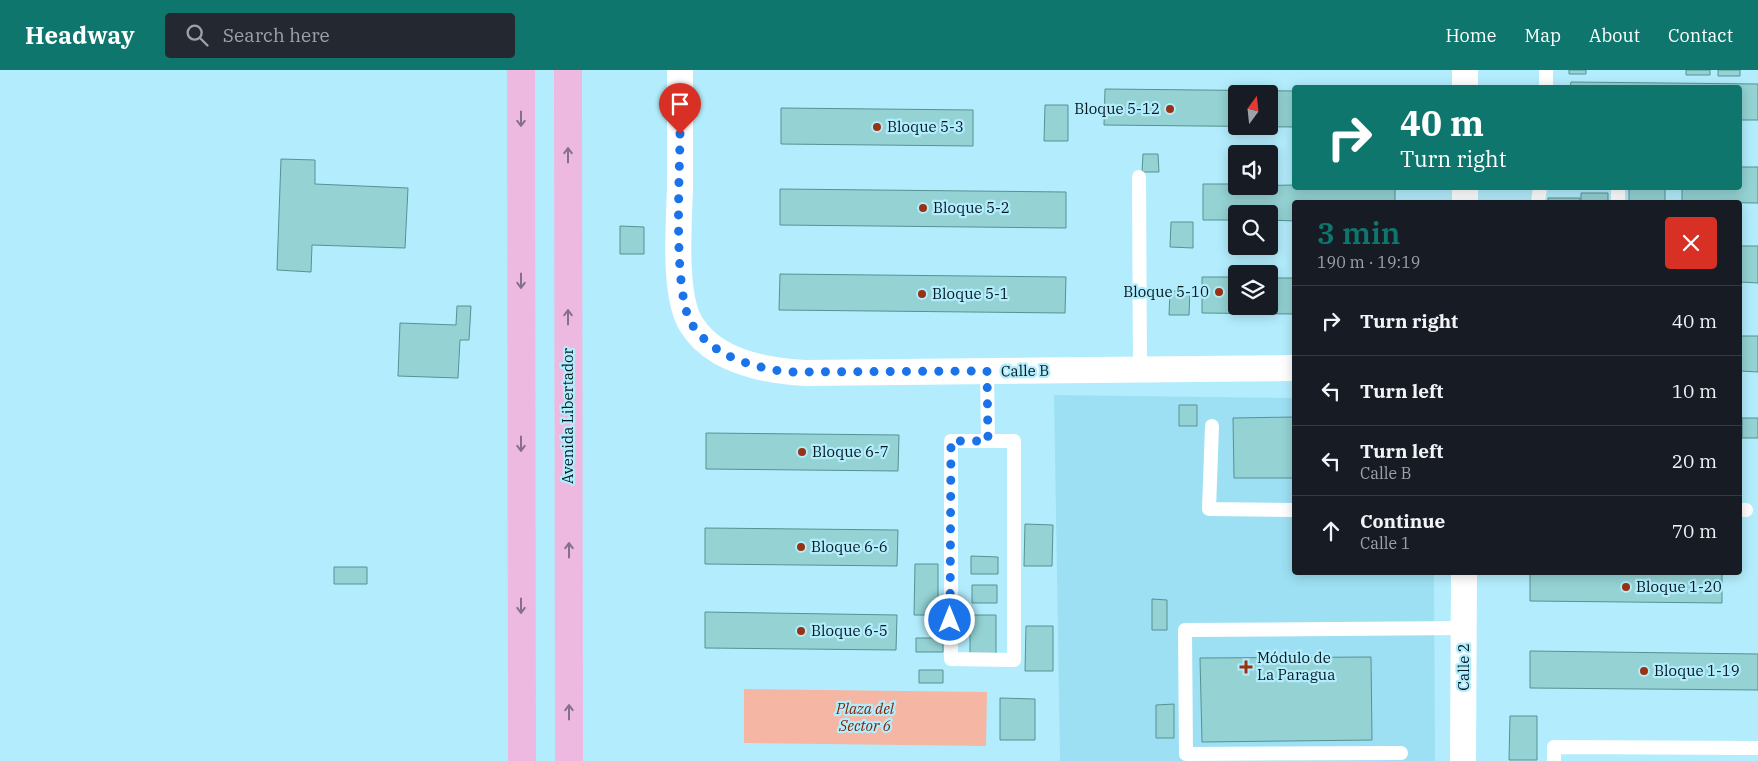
<!DOCTYPE html>
<html lang="en">
<head>
<meta charset="utf-8">
<style>
	:root { --surface:#171b24; --page:#242831; --text:#f1f3f6; --muted:#9ea1a6; --line:#363941; --accent:#0f766e }
	body { margin:0; font-family:"IBM Plex Serif",serif; background:var(--page); color:var(--text); height:100vh; display:flex; flex-direction:column; font-size:19px; white-space:nowrap }
	* { box-sizing:border-box; margin:0 }
	p { font-size:16px; color:var(--muted) }
	.icon { flex:none; width:28px; height:28px; fill:none; stroke:currentColor; stroke-width:2; stroke-linecap:round; stroke-linejoin:round }
	.map { position:relative; flex:1; overflow:hidden }
	.panel { position:absolute; left:1292px; top:130px; width:450px; height:375px; display:flex; flex-direction:column; background:var(--surface); border-radius:5px; box-shadow:0 2px 12px #0003 }
	.panel>* { flex:none }
	.hud { position:absolute; left:1292px; top:15px; width:450px; height:105px; border-radius:5px; box-shadow:0 2px 12px #0003; background:#0f766e; color:#fff; overflow:hidden }
	.needle { width:32px; rotate:15deg }
	.tools { position:absolute; left:1228px; top:15px; display:grid; gap:10px }
	.tools a { display:grid; place-items:center; width:50px; height:50px; border-radius:5px; background:var(--surface); box-shadow:0 2px 12px #0003; font-size:25px }
	.pin { position:absolute; display:grid; place-items:center; width:42px; height:42px; color:#fff; margin:-51px -21px; border-radius:50% 50% 50% 0; rotate:-45deg; box-shadow:0 0 5px #0007 }
	.pin .icon { rotate:45deg }
	.me { position:absolute; width:55px; margin:-28px; rotate:0deg; stroke-linejoin:round; filter:drop-shadow(0 0 4px #0008) }
	.turn { display:flex; align-items:center; gap:18px; height:105px; padding:0 25px; font-size:22px }
	.turn .icon { width:65px; height:65px; stroke-width:2.5 }
	.turn b { display:block; font-size:35px; line-height:42px }
	.round { display:grid; place-items:center; flex:none; width:52px; height:52px; border-radius:5px; background:var(--page) }
	.overview { display:flex; align-items:center; justify-content:space-between; height:85px; padding:0 25px }
	h1 { font-size:30px; font-weight:600; line-height:38px; color:var(--accent) }
	ul { padding:0; list-style:none }
	li { display:flex; align-items:center; gap:15px; height:70px; padding:0 25px; border-top:1px solid var(--line) }
	li div { flex:1 }
	li b { display:block; font-size:19px }
	li em { font-style:normal }
	header { display:flex; align-items:center; gap:30px; box-sizing:border-box; height:70px; padding:0 25px; background:var(--accent); color:#fff }
	header strong { font-size:24px }
	nav { display:flex; gap:28px; margin-inline-start:auto; font-size:18px }
	.search { width:350px; height:45px; background:var(--page); display:flex; align-items:center; gap:12px; box-sizing:border-box; padding:0 18px; border-radius:5px; color:var(--muted); font-size:19px }
	.map>svg:first-child { display:block }
	.built { fill:#9de0f3 }
	.green { fill:#f6b6a4 }
	.building { fill:#94d2d3; stroke:#559293; fill-rule:evenodd }
	.lines { fill:none; stroke-linecap:round; stroke-linejoin:round }
	.service { stroke:#fff; stroke-width:14 }
	.minor { stroke:#fff; stroke-width:26 }
	.primary { stroke:#eeb9e0; stroke-width:28 }
	.oneway { stroke:#847189 }
	.route { stroke:#1a73e8; stroke-width:9; stroke-dasharray:0 16.2 }
	.poi-dot { fill:#993212; stroke:#b3edfd; stroke-width:2 }
	.labels { text-anchor:middle; stroke-width:4.5; stroke-linejoin:round; paint-order:stroke }
	.poi-label { font-size:15px; fill:#02191f; stroke:#b3edfd; text-anchor:start }
	.street-label { font-size:15px; fill:#02191f; stroke:#b3edfd }
	.park-label { font-size:15px; font-style:italic; fill:#842505; stroke:#b3edfd }
</style>
</head>
<body>
<header>
<strong>Headway</strong>
<div class="search"><svg class="icon" aria-label="search" viewBox="0 0 24 24"><circle cx="10" cy="10" r="6"/><path d="M15 15l6 6"/></svg>Search here</div>
<nav><a>Home</a><a>Map</a><a>About</a><a>Contact</a></nav>
</header>
<div class="map">
<svg width="1758" height="691" viewBox="0 0 1758 691">
	<rect width="100%" height="100%" fill="#b3edfd"/>
	<!-- built -->
	<path class="built" d="M1054,325L1295,328V502L1434,503L1435,691H1060Z"/>
	<!-- green -->
	<path class="green" d="M744,619L987,622L986,676L744,673Z"/>
	<!-- building -->
	<path class="building" d="M1569,0H1586V4H1569Z
		M1686,0H1710V5H1686Z
		M1718,0H1740V6H1718Z
		M1571,12L1758,14V50H1740V18H1570Z
		M1105,19L1295,21V57L1104,55ZM1236,24H1269V56H1236Z
		M1045,35H1068V71H1044Z
		M781,38L973,40V76L781,74Z
		M1143,84H1158L1159,102H1142Z
		M281,89L315,90V114L408,118L405,178L312,175L311,202L277,200Z
		M1740,97H1758V133L1682,132V118H1740Z
		M1203,114H1236V116L1295,115V118H1395V132H1295V151L1269,150V144H1236V150H1203Z
		M1629,118H1665V132H1629Z
		M780,119L1066,122V158L780,155Z
		M1581,123H1608V132H1581Z
		M1548,128H1580V132H1548Z
		M1171,152H1193V178L1170,177Z
		M620,156L644,157V184H620Z
		M1740,176H1758V213L1740,212Z
		M780,204L1066,207L1065,243L779,240Z
		M1202,207H1236V236H1269V208H1295V244L1202,243Z
		M1170,221H1190L1189,245H1169Z
		M457,236H471L469,270H460L458,308L398,306L400,253L456,255Z
		M1740,266H1758V302L1740,301Z
		M1179,335H1197V356H1179Z
		M1295,347V408H1234L1233,348Z
		M1742,348H1758V368H1742Z
		M706,363L899,365L898,401L706,399Z
		M1025,454L1053,455L1052,496H1024Z
		M705,458L898,460L897,496L705,494Z
		M971,486L998,487V504H971Z
		M915,494H938V545H914Z
		M334,497H367V514H334Z
		M1530,502H1722V533L1530,531Z
		M972,515H997V533H972Z
		M1152,529L1167,530V560H1152Z
		M705,542L897,545L896,580L705,578Z
		M970,545H996V586H970Z
		M1026,556H1053V601H1025Z
		M916,568H943V582H916Z
		M1530,581L1758,584V620L1530,618Z
		M1371,587L1372,670L1202,672L1200,588Z
		M919,600H943V613H919Z
		M1000,628L1035,629V670H1000Z
		M1174,634V668H1156V635Z
		M1510,646H1537V690H1509Z"/>
	<g class="lines">
		<!-- service -->
		<path class="service" d="M1546,18V0
			M1139,107L1140,299
			M1618,118V132
			M1538,132L1540,118
			M987,301L988,371
			M1212,356L1209,439L1295,440
			M951,371H1014V590L951,589Z
			M1740,440H1746
			M1401,683L1186,684L1185,560L1464,558
			M1554,691V677L1758,678"/>
		<!-- minor -->
		<path class="minor" d="M680,0C680,39 680,79 680,118C679,153 673,225 691,254C714,292 766,301 806,303L1295,298
			M1465,18V0
			M1465,132V118
			M1463,691L1464,502"/>
		<!-- primary -->
		<path class="primary" d="M521,0L522,691
			M568,0L569,691"/>
	</g>
	<!-- one-way arrows -->
	<defs><path id="oneway-shaft" d="M-6 0H5M1.5-3L5.5 0L1.5 3" fill="none" stroke-width="1.6" stroke-linecap="round" stroke-linejoin="round" transform="scale(1.25)"/></defs>
	<g class="oneway">
		<use href="#oneway-shaft" transform="translate(521 49) rotate(90)"/>
		<use href="#oneway-shaft" transform="translate(568 85) rotate(-90)"/>
		<use href="#oneway-shaft" transform="translate(521 211) rotate(90)"/>
		<use href="#oneway-shaft" transform="translate(568 247) rotate(-90)"/>
		<use href="#oneway-shaft" transform="translate(521 374) rotate(90)"/>
		<use href="#oneway-shaft" transform="translate(569 480) rotate(-90)"/>
		<use href="#oneway-shaft" transform="translate(521 536) rotate(90)"/>
		<use href="#oneway-shaft" transform="translate(569 642) rotate(-90)"/>
	</g>
	<g class="lines">
		<!-- route -->
		<path class="route" d="M680,64C680,103 672,228 693,256C715,287 750,296 786,302L987,301L988,371H951L950,550"/>
	</g>
	<!-- markers -->
	<g class="poi-dot">
		<circle cx="1170" cy="39" r="5"/>
		<circle cx="877" cy="57" r="5"/>
		<circle cx="923" cy="138" r="5"/>
		<circle cx="1219" cy="222" r="5"/>
		<circle cx="922" cy="224" r="5"/>
		<circle cx="802" cy="382" r="5"/>
		<circle cx="801" cy="477" r="5"/>
		<circle cx="1626" cy="517" r="5"/>
		<circle cx="801" cy="561" r="5"/>
		<path d="M1243.5 589.5h5v5h5v5h-5v5h-5v-5h-5v-5h5z"/>
		<circle cx="1644" cy="601" r="5"/>
	</g>
	<g class="labels">
		<!-- poi labels -->
		<g class="poi-label">
			<text x="1160" y="44" text-anchor="end">Bloque 5-12</text>
			<text x="887" y="62">Bloque 5-3</text>
			<text x="933" y="143">Bloque 5-2</text>
			<text x="1209" y="227" text-anchor="end">Bloque 5-10</text>
			<text x="932" y="229">Bloque 5-1</text>
			<text x="812" y="387">Bloque 6-7</text>
			<text x="811" y="482">Bloque 6-6</text>
			<text x="1636" y="522">Bloque 1-20</text>
			<text x="811" y="566">Bloque 6-5</text>
			<text x="1257" y="593">Módulo de<tspan x="1257" dy="17">La Paragua</tspan></text>
			<text x="1654" y="606">Bloque 1-19</text>
		</g>
		<!-- street labels -->
		<g class="street-label">
			<text transform="translate(1025 301) rotate(-1)" y="5">Calle B</text>
			<text transform="translate(568 346) rotate(-90)" y="5">Avenida Libertador</text>
			<text transform="translate(1464 597) rotate(-90)" y="5">Calle 2</text>
		</g>
		<!-- park labels -->
		<g class="park-label">
			<text x="865" y="644">Plaza del<tspan x="865" dy="17">Sector 6</tspan></text>
		</g>
	</g>
</svg>
<div class="tools">
<a><svg class="needle" viewBox="-14 -14 28 28"><path d="M0-13l5 13h-10z" fill="#e53935"/><path d="M0 13l5-13h-10z" fill="#9ea1a6"/></svg></a>
<a><svg class="icon" aria-label="sound" viewBox="0 0 24 24"><path d="M4 9h4l5-4v14l-5-4H4zM17 9q2 3 0 6"/></svg></a>
<a><svg class="icon" aria-label="search" viewBox="0 0 24 24"><circle cx="10" cy="10" r="6"/><path d="M15 15l6 6"/></svg></a>
<a><svg class="icon" aria-label="layers" viewBox="0 0 24 24"><path d="M12 4l9 5-9 5-9-5zM3 14l9 5 9-5"/></svg></a>
</div>
<div class="pin" style="left:680px;top:64px;background:#d93025"><svg class="icon" aria-label="arrive" viewBox="0 0 24 24"><path d="M6 21V4h12l-3 4 3 4H6"/></svg></div>
<svg class="me" style="left:950px;top:550px" viewBox="-20 -20 40 40"><circle r="17" fill="#1a73e8" stroke="#fff" stroke-width="3"/><path d="M0-11L8 9 0 5-8 9z" fill="#fff"/></svg>
<div class="hud">
<div class="turn"><svg class="icon" aria-label="right" viewBox="0 0 24 24"><path d="M7 20v-9h11M14 6l5 5-5 5"/></svg><div><b>40 m</b>Turn right</div></div>
</div>
<section class="panel">
<div class="overview"><div><h1>3 min</h1><p>190 m · 19:19</p></div><a class="round" style="background:#d93025;color:#fff"><svg class="icon" aria-label="close" viewBox="0 0 24 24"><path d="M6 6l12 12M18 6L6 18"/></svg></a></div>
<ul>
<li><svg class="icon" aria-label="right" viewBox="0 0 24 24"><path d="M7 20v-9h11M14 6l5 5-5 5"/></svg><div><b>Turn right</b></div><em>40 m</em></li>
<li><svg class="icon" aria-label="left" viewBox="0 0 24 24"><path d="M17 20v-9H6M10 6l-5 5 5 5"/></svg><div><b>Turn left</b></div><em>10 m</em></li>
<li><svg class="icon" aria-label="left" viewBox="0 0 24 24"><path d="M17 20v-9H6M10 6l-5 5 5 5"/></svg><div><b>Turn left</b><p>Calle B</p></div><em>20 m</em></li>
<li><svg class="icon" aria-label="ahead" viewBox="0 0 24 24"><path d="M12 20V5M6 11l6-6 6 6"/></svg><div><b>Continue</b><p>Calle 1</p></div><em>70 m</em></li>
</ul>
</section>
</div>
</body>
</html>
